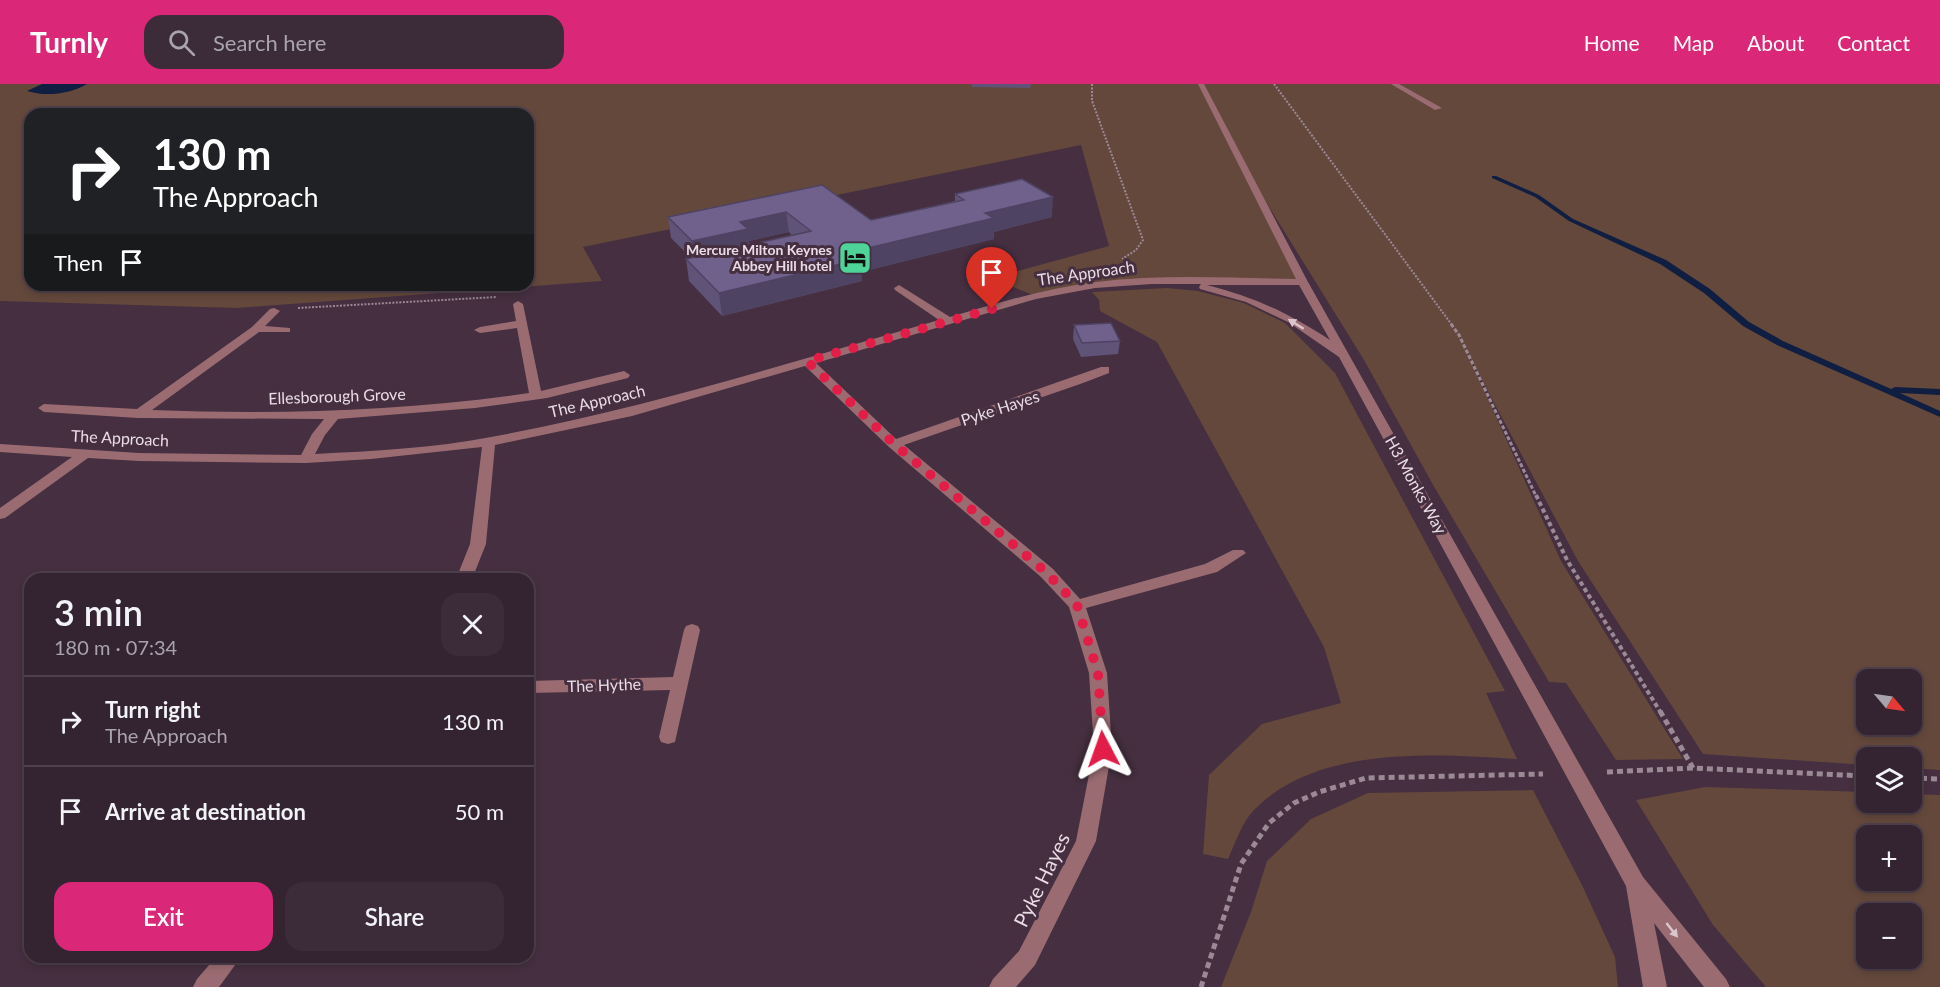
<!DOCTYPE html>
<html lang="en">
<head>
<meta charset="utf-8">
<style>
	:root { --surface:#342330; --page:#3c2b38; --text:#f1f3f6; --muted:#a9a4ab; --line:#4e404c; --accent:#db2777 }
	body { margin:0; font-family:Lato,sans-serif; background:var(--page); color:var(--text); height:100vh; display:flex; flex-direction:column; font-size:22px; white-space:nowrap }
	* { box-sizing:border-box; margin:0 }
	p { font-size:20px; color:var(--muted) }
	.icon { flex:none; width:33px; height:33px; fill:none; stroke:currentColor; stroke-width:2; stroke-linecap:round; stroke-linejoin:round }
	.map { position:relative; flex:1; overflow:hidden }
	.panel { position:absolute; left:24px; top:489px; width:510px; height:390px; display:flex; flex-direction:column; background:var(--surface); border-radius:18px; box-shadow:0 3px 9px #0003,0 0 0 2px var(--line) }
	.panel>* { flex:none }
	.guide { position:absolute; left:24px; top:24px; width:510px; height:183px; border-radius:18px; box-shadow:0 3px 9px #0003,0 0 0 2px var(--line); background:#202124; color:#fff; overflow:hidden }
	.needle { width:39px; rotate:119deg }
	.tools { position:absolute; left:1856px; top:585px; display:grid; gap:12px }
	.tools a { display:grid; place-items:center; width:66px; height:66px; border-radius:12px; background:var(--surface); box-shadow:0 3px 9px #0003,0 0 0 2px var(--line); font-size:30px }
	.pin { position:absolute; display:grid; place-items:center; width:51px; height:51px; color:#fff; margin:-62px -26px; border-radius:50% 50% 50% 0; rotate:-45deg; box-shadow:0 0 6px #0007 }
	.pin .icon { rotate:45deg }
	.me { position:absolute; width:66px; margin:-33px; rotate:356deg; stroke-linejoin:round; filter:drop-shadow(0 0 4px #0008) }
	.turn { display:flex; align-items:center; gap:21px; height:126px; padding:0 30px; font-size:27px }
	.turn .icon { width:78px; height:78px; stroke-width:2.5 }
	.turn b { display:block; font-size:42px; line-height:51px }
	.then { display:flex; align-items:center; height:57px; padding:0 30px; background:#0003; gap:12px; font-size:22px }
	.round { display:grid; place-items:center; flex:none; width:63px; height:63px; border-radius:18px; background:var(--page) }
	.summary { display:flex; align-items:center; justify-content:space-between; height:102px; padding:0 30px }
	h1 { font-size:36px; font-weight:600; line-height:45px }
	.primary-button { display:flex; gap:12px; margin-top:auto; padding:12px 30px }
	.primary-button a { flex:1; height:69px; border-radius:18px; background:var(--accent); color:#fff; font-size:24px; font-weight:600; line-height:69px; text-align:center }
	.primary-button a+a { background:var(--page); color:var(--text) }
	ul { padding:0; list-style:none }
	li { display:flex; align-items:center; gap:18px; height:90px; padding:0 30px; border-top:2px solid var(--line) }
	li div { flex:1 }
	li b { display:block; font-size:22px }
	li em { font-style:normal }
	header { display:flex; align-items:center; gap:36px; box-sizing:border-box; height:84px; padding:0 30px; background:var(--accent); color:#fff }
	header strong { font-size:28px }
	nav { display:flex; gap:33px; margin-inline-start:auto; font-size:21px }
	.search { width:420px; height:54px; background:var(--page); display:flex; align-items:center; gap:15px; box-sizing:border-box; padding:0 21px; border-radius:18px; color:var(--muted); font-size:22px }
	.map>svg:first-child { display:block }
	.green { fill:#64483c; fill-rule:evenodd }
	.water { fill:#101e42 }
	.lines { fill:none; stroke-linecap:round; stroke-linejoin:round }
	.stream { fill:#101e42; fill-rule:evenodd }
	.path-far3 { stroke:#9b8996; stroke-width:2; stroke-dasharray:2 1.5; stroke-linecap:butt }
	.path-far2 { stroke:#9b8996; stroke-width:3; stroke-dasharray:4 2; stroke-linecap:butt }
	.path-far1 { stroke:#9b8996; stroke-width:4; stroke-dasharray:4.5 3; stroke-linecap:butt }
	.path { stroke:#9b8996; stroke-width:5; stroke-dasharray:6 4; stroke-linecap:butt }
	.minor { fill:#9a6c72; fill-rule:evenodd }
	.wall { fill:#5f5378; fill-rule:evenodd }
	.shaded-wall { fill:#4e4362 }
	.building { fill:#6f608c; stroke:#4e4362; stroke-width:1.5 }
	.oneway { fill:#dac6cf }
	.route { stroke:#e11d48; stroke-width:10; stroke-dasharray:0 18 }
	.labels { text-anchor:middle; stroke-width:6; stroke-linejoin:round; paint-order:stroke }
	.far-poi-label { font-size:14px; font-weight:bold; fill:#eadce6; stroke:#452f40; text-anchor:end }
	.street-label { font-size:16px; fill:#eadce6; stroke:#452f40 }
	.near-street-label { font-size:20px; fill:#eadce6; stroke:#452f40 }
</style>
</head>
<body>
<header>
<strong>Turnly</strong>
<div class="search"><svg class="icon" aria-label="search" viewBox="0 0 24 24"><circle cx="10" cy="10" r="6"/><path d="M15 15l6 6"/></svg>Search here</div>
<nav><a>Home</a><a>Map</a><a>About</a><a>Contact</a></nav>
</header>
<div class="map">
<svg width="1940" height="903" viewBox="0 0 1940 903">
	<rect width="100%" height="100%" fill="#452f40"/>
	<!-- green -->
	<path class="green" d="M0,0H1940V686L1911,684V674H1866V681L1703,670L1578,477L1465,264L1561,477L1683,675L1616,676L1566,599L1549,598L1432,399L1364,276L1238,73L1303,198L1095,201L1035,212L992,194L1109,162L1081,61L583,163L602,197L237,224L0,217ZM30,30H528V201H30ZM1866,596H1911V640H1866Z
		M1167,204L1198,207L1244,219L1285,239L1335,289L1505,607L1486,609L1517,675C1434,670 1317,661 1254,726C1242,738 1235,760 1228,775L1203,770L1209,691L1262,640L1341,619L1324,563L1157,258L1100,227L1099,216L1092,208Z
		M1705,703L1866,708V718H1911V710L1940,711V903H1766L1713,841L1636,716ZM1866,752H1911V796H1866ZM1866,830H1911V874H1866Z
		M1533,706L1582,801L1615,873L1618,903H1221L1251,828L1267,777L1311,735L1368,709Z"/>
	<!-- water -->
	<path class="water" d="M42,0H87C71,10 45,13 27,7Z"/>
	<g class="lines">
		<!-- stream -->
		<path class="stream" d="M1492,92H1496L1539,111L1573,135L1666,176L1710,205L1749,238L1783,257L1891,305L1895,303L1940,305V311L1900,309L1940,327V333L1777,261L1743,242L1704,209L1660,180L1569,137L1535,113L1492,94Z"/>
		<!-- path-far3 -->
		<path class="path-far3" d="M1092,0V17L1143,156L1136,166L1122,175
			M1274,0L1452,241
			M298,224L497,213"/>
		<!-- path-far2 -->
		<path class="path-far2" d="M1451,240L1459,251L1536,412"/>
		<!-- path-far1 -->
		<path class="path-far1" d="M1536,411L1567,476L1661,629"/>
		<!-- path -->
		<path class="path" d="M1660,627L1693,684
			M1607,688L1693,684L1866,692
			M1911,694L1940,695
			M1201,903L1241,780L1269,739L1294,719L1319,708L1366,694L1543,690"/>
		<!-- minor -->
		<path class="minor" d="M1198,0H1204L1308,198L1643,793L1726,895L1730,903H1704L1654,839L1667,903H1643L1626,802L1339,273L1288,238L1246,218L1200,205L1199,203L1201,200H1151L1095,204L1036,215L816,279L896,355L1101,283H1109V289L1083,299L904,361L1053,485L1080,515L1205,480L1233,466H1243L1246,469L1217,488L1086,524L1107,589L1112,665L1096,757L1035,881L1016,903H989L993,895L1019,867L1076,757L1094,665L1089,589L1069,523L1041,493L889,363L805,282L632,332L495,361L486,460L472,495H456L470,460L482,363L371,375L306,379L139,377L88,374L5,434L0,435V424L72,373L0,368V360L139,369L301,371L312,350L324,335L138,334L44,328L38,324L44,320L137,325L252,243L270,225L274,224L280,227L265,242L290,244V248H259L152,326C279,331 404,327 529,309L517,244L480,249L474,246L480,243L516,237L513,220L518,217L523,220L541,307L624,287L630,291L628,294L547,314L475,324L338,335L325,351L315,370C373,367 434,364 491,353C643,325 791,278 939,236L895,206L894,204L899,201L950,233C998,219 1046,204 1096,198C1162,190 1230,194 1296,195ZM1207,201H1299L1330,256C1287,228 1256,214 1207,201Z
			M1391,0H1399L1442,24L1435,26Z
			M692,540L698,542L700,546L675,658L668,660L661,658L659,653L670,606L528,609V597L673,593L684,546L686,542Z
			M216,873H241L219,903H193L197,895Z"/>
	</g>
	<!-- wall -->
	<path class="wall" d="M972,0H1031L1030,4L972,3Z
		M822,101L871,136L955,117V110L1052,133L994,148V155L861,188L862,197L722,232L689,197L686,175L691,174L671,154L668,133ZM789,148L792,152L750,161L749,157Z
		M1074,241L1120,257L1118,270L1081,273L1073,255Z
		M30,699V712L25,706Z"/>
	<!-- shaded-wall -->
	<path class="shaded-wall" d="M1053,113L1052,133L994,148V155L861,188L862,197L722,232L719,209L851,168L985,129Z
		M786,128L789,148L749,157L750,166L695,179L692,157L740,138Z"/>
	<!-- building -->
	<path class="building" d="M1022,95L1053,113L985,129L994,134L851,168L861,175L719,209L686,175L811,147L786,128L740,138L748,145L692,157L668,133L822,101L871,136L964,116L955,110Z
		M1111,239L1120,257L1082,259L1074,241Z
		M30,699V705L25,706Z"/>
	<!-- one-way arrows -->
	<defs><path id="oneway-solid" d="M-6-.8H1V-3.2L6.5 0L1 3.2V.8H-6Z" transform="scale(1.5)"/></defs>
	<g class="oneway">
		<use href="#oneway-solid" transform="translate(1296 240) rotate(-148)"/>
		<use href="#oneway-solid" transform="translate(1672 846) rotate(52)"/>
	</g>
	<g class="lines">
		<!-- route -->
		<path class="route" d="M992,225L807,277L894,360L1047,489L1077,521L1098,589L1103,665"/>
	</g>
	<!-- icons -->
	<defs>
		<g id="hotel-square" transform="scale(1.725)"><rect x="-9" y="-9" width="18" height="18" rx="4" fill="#4ed399" stroke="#452f40"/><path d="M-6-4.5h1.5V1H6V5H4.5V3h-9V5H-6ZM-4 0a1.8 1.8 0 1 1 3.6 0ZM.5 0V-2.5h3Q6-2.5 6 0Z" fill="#111"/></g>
	</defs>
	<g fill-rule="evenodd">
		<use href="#hotel-square" x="855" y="174"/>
	</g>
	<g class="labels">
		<!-- far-poi labels -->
		<g class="far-poi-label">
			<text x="832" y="171">Mercure Milton Keynes<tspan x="832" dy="16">Abbey Hill hotel</tspan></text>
		</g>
		<!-- street labels -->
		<g class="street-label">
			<text transform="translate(1086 189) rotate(-8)" y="6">The Approach</text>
			<text transform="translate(337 312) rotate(-2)" y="6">Ellesborough Grove</text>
			<text transform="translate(597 317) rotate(-13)" y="6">The Approach</text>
			<text transform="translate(1000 324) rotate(-18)" y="6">Pyke Hayes</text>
			<text transform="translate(120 354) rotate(3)" y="6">The Approach</text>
			<text transform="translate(1416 401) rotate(61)" y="6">H3 Monks Way</text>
			<text transform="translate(604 601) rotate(-2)" y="6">The Hythe</text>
		</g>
		<!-- near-street labels -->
		<g class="near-street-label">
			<text transform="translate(1042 796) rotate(-64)" y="7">Pyke Hayes</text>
		</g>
	</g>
</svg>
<div class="tools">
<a><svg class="needle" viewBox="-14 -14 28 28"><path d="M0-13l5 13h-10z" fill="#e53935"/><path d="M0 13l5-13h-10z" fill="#a9a4ab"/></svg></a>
<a><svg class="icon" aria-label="layers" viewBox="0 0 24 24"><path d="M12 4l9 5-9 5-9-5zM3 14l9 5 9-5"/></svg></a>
<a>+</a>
<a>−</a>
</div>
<div class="pin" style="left:992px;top:225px;background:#d93025"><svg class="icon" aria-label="arrive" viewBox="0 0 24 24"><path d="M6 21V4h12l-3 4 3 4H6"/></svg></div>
<svg class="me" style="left:1103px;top:665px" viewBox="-20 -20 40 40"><path d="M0-17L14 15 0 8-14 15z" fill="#e11d48" stroke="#fff" stroke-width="4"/></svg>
<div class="guide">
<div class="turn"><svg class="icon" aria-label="right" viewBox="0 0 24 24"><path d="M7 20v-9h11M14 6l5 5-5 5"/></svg><div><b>130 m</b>The Approach</div></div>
<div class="then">Then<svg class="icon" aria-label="arrive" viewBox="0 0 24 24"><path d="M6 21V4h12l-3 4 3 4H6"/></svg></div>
</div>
<section class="panel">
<div class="summary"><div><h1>3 min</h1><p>180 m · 07:34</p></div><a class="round"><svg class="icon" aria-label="close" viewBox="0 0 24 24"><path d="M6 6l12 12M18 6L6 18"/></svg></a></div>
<ul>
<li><svg class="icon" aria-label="right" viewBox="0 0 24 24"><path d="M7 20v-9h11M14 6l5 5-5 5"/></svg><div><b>Turn right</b><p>The Approach</p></div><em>130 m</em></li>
<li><svg class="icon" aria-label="arrive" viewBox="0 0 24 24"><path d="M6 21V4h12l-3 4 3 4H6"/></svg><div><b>Arrive at destination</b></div><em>50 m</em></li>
</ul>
<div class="primary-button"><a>Exit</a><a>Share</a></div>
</section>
</div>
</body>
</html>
